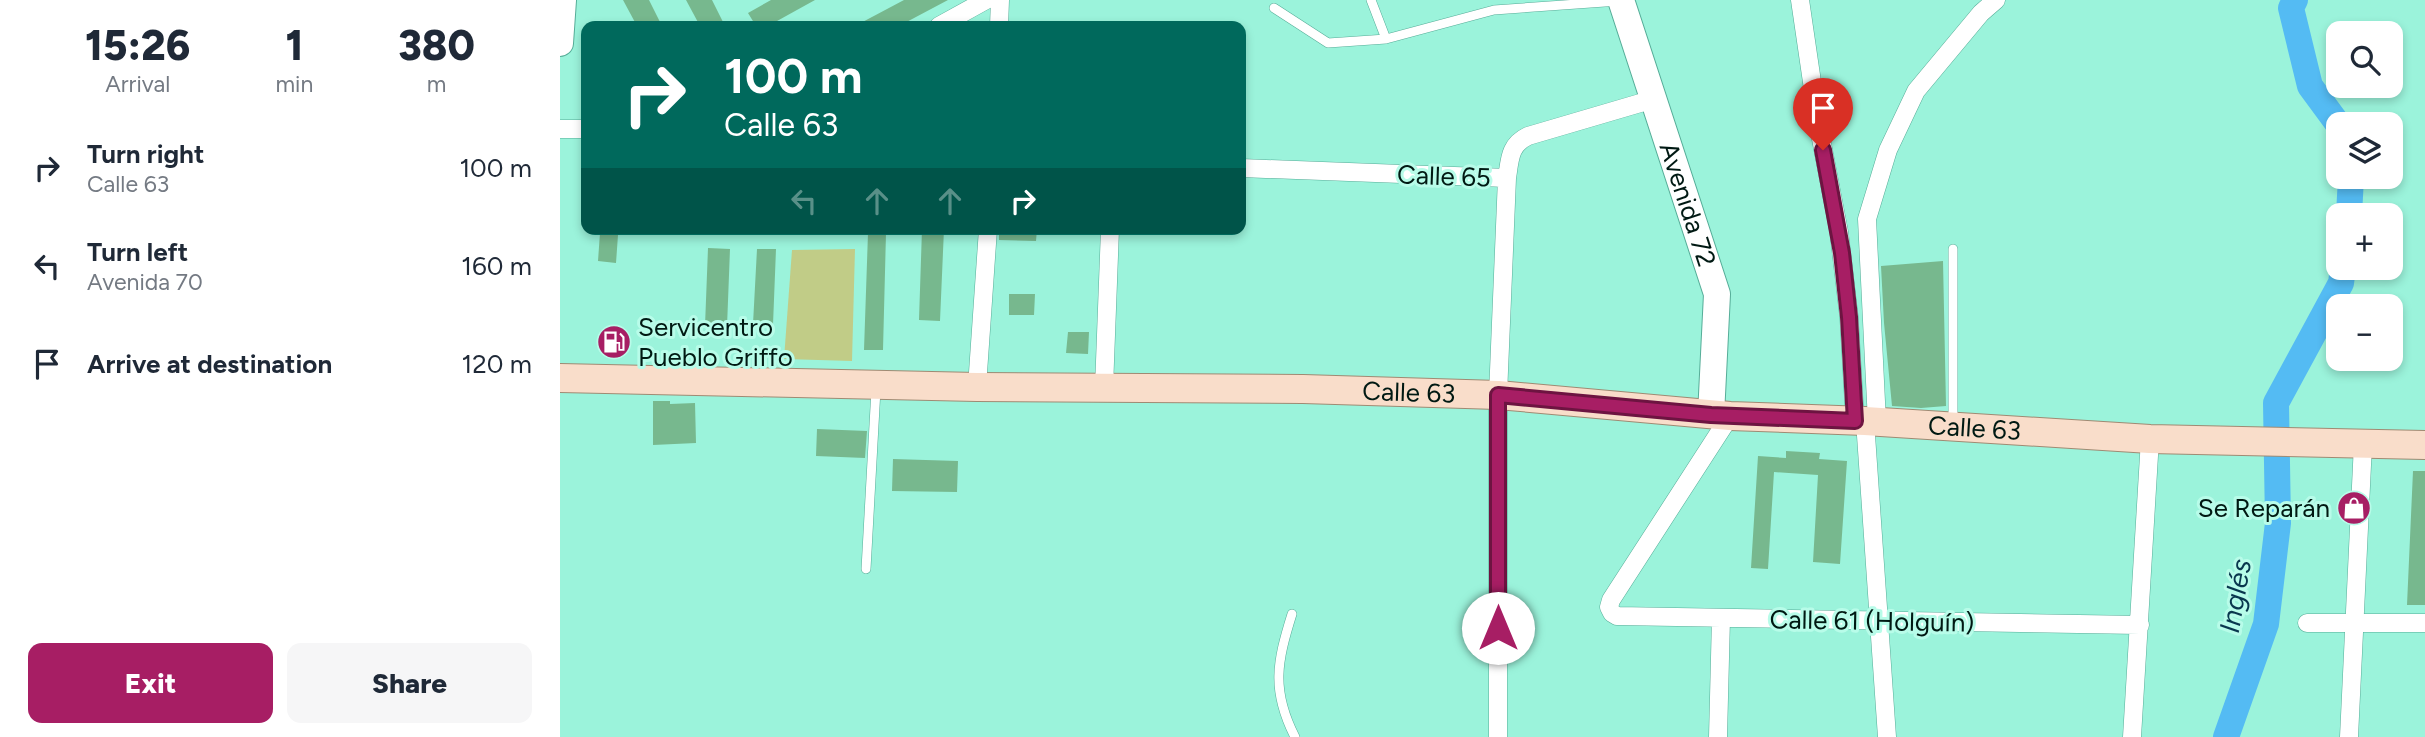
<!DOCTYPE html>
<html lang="en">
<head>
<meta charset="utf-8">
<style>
	:root { --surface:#fff; --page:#f6f6f7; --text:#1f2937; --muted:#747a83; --accent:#a71e64 }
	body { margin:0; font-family:Figtree,sans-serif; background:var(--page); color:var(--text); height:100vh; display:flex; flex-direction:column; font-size:26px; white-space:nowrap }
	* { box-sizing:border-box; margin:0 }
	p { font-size:23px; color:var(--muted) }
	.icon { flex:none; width:38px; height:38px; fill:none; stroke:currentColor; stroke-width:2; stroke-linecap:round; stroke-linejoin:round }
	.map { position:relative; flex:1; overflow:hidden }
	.sheet { display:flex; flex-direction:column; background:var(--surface); width:560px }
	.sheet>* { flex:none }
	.top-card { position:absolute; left:21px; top:21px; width:665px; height:214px; border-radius:14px; box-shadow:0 4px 10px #0003; background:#00695c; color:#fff; overflow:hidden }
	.buttons { position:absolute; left:1766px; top:21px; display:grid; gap:14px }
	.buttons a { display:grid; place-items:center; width:77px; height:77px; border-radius:14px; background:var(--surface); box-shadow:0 4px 10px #0003; font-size:35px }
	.pin { position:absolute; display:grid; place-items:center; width:60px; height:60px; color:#fff; margin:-72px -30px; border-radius:50% 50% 50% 0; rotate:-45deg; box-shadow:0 0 7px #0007 }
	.pin .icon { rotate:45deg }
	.me { position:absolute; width:77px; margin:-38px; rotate:0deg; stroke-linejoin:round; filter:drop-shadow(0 0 5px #0008) }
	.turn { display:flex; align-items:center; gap:24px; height:147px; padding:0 28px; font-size:32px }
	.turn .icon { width:91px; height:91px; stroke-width:2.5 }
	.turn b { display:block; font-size:49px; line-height:60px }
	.lanes { display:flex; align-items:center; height:66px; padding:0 28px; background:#0003; justify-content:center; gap:35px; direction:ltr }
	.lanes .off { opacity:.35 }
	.eta { display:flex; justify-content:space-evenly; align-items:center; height:119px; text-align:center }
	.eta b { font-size:42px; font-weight:800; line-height:49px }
	.cta { display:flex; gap:14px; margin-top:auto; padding:14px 28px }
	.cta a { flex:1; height:80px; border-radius:14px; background:var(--accent); color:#fff; font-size:28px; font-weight:800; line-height:80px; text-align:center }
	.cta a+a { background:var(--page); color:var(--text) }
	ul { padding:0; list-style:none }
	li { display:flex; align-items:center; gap:21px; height:98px; padding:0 28px }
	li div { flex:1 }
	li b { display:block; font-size:26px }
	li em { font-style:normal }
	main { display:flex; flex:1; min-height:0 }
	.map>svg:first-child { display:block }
	.green { fill:#c1cc87 }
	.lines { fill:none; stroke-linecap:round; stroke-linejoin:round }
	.river { stroke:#54bbf3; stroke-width:26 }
	.building { fill:#77b88e }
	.lane-casing { stroke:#56ad98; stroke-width:10 }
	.street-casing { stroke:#56ad98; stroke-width:19 }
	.secondary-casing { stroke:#56ad98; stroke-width:28 }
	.primary-casing { stroke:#9f8a73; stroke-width:30 }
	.lane { stroke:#fff; stroke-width:9 }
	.street { stroke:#fff; stroke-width:18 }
	.secondary { stroke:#fff; stroke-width:26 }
	.primary { stroke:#f9ddca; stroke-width:28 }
	.route-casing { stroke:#6d1441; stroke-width:18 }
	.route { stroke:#a71e64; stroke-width:12 }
	.labels { text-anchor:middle; stroke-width:6; stroke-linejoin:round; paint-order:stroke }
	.street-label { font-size:26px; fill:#001913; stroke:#b8fce9 }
	.poi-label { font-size:26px; fill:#001913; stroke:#b8fce9; text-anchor:start }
	.water-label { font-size:28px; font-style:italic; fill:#09374e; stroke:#b8fce9 }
</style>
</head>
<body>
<main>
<section class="sheet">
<div class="eta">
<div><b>15:26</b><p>Arrival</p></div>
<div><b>1</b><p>min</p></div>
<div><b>380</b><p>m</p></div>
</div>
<ul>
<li><svg class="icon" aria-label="right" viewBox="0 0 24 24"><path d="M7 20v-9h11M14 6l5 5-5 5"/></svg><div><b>Turn right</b><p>Calle 63</p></div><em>100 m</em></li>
<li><svg class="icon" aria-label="left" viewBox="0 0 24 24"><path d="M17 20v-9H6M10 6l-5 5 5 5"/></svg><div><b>Turn left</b><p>Avenida 70</p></div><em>160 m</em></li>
<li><svg class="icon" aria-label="arrive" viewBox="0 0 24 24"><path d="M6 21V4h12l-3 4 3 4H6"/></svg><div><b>Arrive at destination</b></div><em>120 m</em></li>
</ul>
<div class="cta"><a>Exit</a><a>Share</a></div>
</section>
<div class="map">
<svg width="1865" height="737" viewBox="0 0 1865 737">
	<rect width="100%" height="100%" fill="#9bf3db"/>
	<!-- green -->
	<path class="green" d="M295,249L292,361L224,359L232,250Z"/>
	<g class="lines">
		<!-- river -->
		<path class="river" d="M1735,0L1731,8L1750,86L1778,124
			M1789,215L1791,177
			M1666,737L1706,624L1718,523L1716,403L1781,283L1783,268"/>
	</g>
	<!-- building -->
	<path class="building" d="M63,0H89L102,26H77Z
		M126,0H152L165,26H140Z
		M211,0H255L208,26H196L188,13Z
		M344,0H388L339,26H295Z
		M362,229H384L380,321L359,320Z
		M439,229H477L476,241L439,240Z
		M40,233L58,235L56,263L38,261Z
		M308,233H326L323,350H304Z
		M148,248L170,249L167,327L145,326Z
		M197,249H216L213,325L193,324Z
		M1383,261L1386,406L1361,408L1332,406L1324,323L1321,266Z
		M449,294H475L474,315H449Z
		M508,332H529L528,354L506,353Z
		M93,401H110V404L135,403L136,443L93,445Z
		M257,429L307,431L305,458L256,456Z
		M1226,451L1260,453L1259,459L1287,461L1280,564L1253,562L1258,475L1214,472L1208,569L1191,568L1198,456L1226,458Z
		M333,459L398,461L397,492L332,491Z
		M1853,471H1865V605H1847Z"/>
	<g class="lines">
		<!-- lane casing -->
		<g class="lane-casing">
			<path id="lane" d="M811,0L826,39
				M714,8L768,43L826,39L934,10L1059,1
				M1393,249V422
				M306,569L316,389
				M732,614C717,662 711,690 735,737"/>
		</g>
		<!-- street casing -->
		<g class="street-casing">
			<path id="street" d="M1240,0L1258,123L1279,232L1289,317L1295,421
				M379,26L426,0
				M439,26L440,0
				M0,129H26
				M681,168L947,178
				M417,387L428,229
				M544,388L550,229
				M1170,416L1051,600L1049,607L1052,613L1057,616L1580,625
				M1305,421L1327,737
				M1317,422L1307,219L1328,150L1356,91L1421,13L1436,0
				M1747,623H1865
				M938,737V395L947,178C950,160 949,145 968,136L1094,99
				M1158,737L1161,618
				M1572,737L1590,439
				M1789,737L1803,444"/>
		</g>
		<!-- secondary casing -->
		<g class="secondary-casing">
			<g id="secondary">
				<path id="s1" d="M1061,0L1157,294L1151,415"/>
				<path d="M0,43L3,0"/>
			</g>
		</g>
		<!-- primary casing -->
		<g class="primary-casing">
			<g id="primary">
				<path id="s2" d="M0,378L417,387L743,389L938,395L1170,416L1305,421L1590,439L1865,445"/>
			</g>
		</g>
		<!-- lane -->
		<use href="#lane" class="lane"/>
		<!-- street -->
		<use href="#street" class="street"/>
		<!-- secondary -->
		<use href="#secondary" class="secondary"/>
		<!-- primary -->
		<use href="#primary" class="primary"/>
	</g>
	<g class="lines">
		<!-- route casing -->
		<g class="route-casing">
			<path id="route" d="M938,628V395L1151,415L1295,421L1289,317L1282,253L1263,150"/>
		</g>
		<!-- route -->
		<use href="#route" class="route"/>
	</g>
	<!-- icons -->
	<defs>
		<g id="fuel-disc" transform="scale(1.75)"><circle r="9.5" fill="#a71e64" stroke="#b8fce9"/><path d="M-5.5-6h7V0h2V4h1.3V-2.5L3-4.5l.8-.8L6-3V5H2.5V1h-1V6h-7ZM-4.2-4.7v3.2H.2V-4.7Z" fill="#fff"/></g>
		<g id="shop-disc" transform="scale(1.75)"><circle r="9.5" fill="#a71e64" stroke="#b8fce9"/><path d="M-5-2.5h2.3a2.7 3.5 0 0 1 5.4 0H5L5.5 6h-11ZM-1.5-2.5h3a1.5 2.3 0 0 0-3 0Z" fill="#fff"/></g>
	</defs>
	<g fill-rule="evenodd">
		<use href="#fuel-disc" x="54" y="342"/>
		<use href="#shop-disc" x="1794" y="508"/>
	</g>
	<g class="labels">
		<!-- street labels -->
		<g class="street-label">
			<text transform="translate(884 176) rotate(2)" y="9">Calle 65</text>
			<text dy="9" stroke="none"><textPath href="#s1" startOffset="215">Avenida 72</textPath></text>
			<text dy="9" stroke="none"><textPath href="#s2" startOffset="849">Calle 63</textPath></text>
			<text dy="9" stroke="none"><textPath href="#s2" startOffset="1416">Calle 63</textPath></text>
			<text transform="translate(1312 621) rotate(1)" y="9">Calle 61 (Holguín)</text>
		</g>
		<!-- poi labels -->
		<g class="poi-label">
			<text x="78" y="336">Servicentro<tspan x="78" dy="30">Pueblo Griffo</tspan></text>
			<text x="1770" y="517" text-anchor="end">Se Reparán</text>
		</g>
		<!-- water labels -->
		<g class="water-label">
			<text transform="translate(1675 596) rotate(-80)" y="10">Inglés</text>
		</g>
	</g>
</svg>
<div class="buttons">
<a><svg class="icon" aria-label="search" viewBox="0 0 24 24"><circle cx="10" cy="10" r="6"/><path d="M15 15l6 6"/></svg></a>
<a><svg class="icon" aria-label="layers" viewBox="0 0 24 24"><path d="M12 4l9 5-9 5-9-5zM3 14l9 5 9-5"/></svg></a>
<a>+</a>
<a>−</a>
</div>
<div class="pin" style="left:1263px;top:150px;background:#d93025"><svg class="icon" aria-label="arrive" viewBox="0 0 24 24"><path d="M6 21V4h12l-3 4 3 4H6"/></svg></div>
<svg class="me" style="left:938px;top:628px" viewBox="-20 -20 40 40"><circle r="19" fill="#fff"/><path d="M0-13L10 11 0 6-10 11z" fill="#a71e64"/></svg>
<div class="top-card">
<div class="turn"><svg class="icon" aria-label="right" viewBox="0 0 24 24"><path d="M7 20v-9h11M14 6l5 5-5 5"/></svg><div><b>100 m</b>Calle 63</div></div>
<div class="lanes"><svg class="icon off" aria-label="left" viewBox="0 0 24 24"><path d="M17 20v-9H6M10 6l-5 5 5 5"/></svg><svg class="icon off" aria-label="ahead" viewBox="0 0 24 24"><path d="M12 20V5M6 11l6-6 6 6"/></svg><svg class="icon off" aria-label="ahead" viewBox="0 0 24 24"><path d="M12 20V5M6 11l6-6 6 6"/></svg><svg class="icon" aria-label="right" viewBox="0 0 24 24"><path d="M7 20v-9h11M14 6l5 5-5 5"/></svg></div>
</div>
</div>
</main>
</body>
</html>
